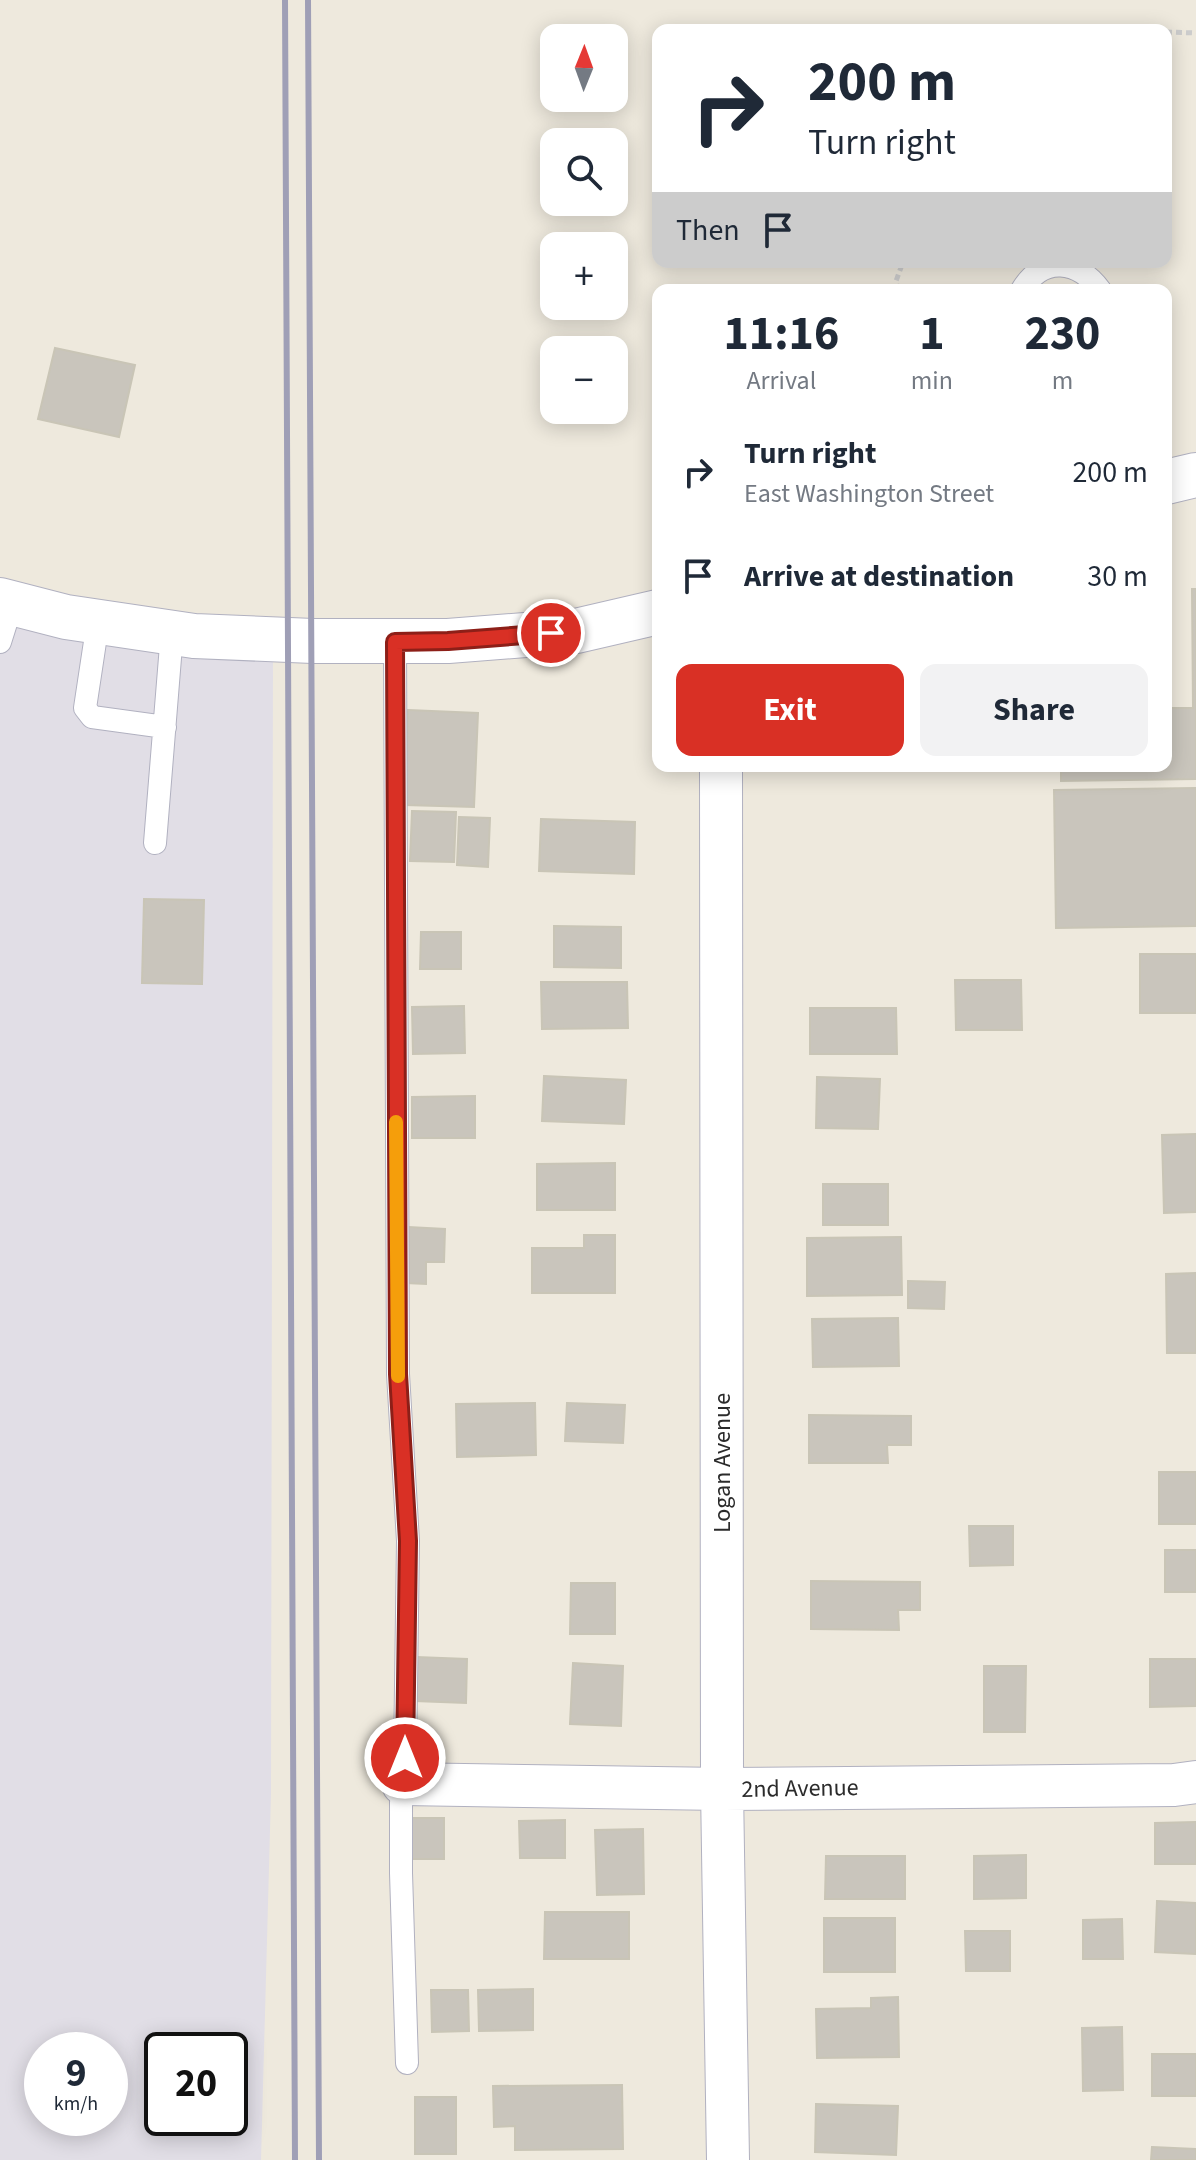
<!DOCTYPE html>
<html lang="en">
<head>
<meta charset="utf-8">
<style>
	:root { --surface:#fff; --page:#f2f2f3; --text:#1f2937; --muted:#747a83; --accent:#d93025 }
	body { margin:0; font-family:"Source Sans 3",sans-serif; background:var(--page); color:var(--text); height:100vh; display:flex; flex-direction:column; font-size:30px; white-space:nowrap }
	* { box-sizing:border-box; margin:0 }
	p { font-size:26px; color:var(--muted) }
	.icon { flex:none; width:44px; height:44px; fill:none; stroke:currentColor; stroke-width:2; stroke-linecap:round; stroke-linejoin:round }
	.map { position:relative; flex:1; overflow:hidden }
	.details { position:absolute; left:652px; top:284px; width:520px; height:488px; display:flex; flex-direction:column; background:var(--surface); border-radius:16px; box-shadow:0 4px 20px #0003 }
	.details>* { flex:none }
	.top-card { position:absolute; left:652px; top:24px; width:520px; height:244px; border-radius:16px; box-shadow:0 4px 20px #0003; background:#fff; color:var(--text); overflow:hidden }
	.needle { width:52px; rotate:1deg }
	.buttons { position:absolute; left:540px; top:24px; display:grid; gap:16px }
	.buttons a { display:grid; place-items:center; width:88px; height:88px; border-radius:16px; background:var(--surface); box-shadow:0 4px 20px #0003; font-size:40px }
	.speed { position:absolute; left:24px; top:2032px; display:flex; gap:16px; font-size:40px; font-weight:700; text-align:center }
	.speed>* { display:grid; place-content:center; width:104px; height:104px; border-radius:50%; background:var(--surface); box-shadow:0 4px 20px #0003; line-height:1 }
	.speed small { font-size:20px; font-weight:400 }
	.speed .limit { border:4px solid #111; border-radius:12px; background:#fff; color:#111 }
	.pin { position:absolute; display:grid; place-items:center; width:68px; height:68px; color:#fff; margin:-34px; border:4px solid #fff; border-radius:50%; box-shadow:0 2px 8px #0007 }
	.me { position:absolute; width:88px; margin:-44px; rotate:0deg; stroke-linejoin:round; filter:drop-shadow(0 0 6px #0008) }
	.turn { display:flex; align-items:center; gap:28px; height:168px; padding:0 24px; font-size:36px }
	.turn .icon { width:104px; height:104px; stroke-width:2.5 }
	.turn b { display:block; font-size:56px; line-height:68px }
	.then { display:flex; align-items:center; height:76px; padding:0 24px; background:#0003; gap:16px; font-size:30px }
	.eta { display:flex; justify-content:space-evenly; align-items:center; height:136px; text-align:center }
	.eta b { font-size:48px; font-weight:700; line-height:56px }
	.primary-button { display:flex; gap:16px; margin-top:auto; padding:16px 24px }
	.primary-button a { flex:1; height:92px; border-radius:16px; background:var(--accent); color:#fff; font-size:32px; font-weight:700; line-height:92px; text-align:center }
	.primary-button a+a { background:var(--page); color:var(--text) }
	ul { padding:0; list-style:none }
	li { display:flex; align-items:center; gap:24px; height:104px; padding:0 24px }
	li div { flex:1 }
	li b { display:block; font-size:30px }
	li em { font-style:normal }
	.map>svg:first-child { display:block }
	.industrial { fill:#e1dee6; fill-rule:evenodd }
	.building { fill:#c9c5bc; stroke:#c9c5b6; stroke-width:2 }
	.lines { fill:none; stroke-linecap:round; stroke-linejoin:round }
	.service-casing { stroke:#b1b1c0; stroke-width:24 }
	.minor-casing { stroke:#b1b1c0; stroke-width:44 }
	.tertiary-casing { stroke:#b1b1c0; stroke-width:46 }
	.path { stroke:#ccc; stroke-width:5; stroke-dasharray:6 4; stroke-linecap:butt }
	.service { stroke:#fff; stroke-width:22 }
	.minor { stroke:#fff; stroke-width:42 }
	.tertiary { stroke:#fff; stroke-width:44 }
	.rail { stroke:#9f9fb6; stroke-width:6 }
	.route-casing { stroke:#8d1f18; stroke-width:20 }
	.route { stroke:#d93025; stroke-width:14 }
	.slow { stroke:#f59e0b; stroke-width:14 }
	.labels { text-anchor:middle; stroke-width:6; stroke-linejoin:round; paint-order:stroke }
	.street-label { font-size:24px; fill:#2b2b2b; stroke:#fff }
</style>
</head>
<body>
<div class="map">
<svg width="1196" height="2160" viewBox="0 0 1196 2160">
	<rect width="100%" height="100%" fill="#eee9dd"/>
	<!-- industrial -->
	<path class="industrial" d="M0,612L273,647L271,1794L261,2160H0ZM42,2050H110V2118H42ZM162,2050H230V2118H162Z"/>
	<!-- building -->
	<path class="building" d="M55,348L135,365L119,437L38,419Z
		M1192,589H1196V779L1061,781V766H1166V708H1193Z
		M408,710L478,713L474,807L405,805Z
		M1196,788V926L1056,928L1054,790Z
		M412,811L456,812L454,862L410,861Z
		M459,817L490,818L488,867L457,865Z
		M541,819L635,822L634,874L539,871Z
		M144,899L204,900L202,984L142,983Z
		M554,926L621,927V968L554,967Z
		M421,932H461V969H420Z
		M1140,954H1196V1013H1140Z
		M955,980H1021L1022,1030H956Z
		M541,982H627L628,1028L542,1029Z
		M464,1006L465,1053L413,1054L412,1007Z
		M810,1008H896L897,1054H810Z
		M544,1076L626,1080L624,1124L542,1121Z
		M817,1077L880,1079L878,1129L816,1128Z
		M475,1096V1138H412V1097Z
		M1196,1134V1212L1164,1213L1162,1135Z
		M615,1163V1210H537V1164Z
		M823,1184H888V1225H823Z
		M408,1227L445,1229L444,1262H426V1284L406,1283Z
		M584,1235H615V1293H532V1248H584Z
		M901,1237L902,1295L807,1296V1238Z
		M1196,1273V1353H1167L1166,1274Z
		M908,1281L945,1282L944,1309L908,1308Z
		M898,1318L899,1366L813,1367L812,1319Z
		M535,1403L536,1455L457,1457L456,1404Z
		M567,1403L625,1405L623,1443L565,1441Z
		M809,1415L911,1416V1445H887L888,1463H809Z
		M1159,1472H1196V1524H1159Z
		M969,1526H1013V1565L970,1566Z
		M1165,1550H1196V1592H1165Z
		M811,1581L920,1582V1610H898L899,1630L811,1629Z
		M571,1583H615V1634H570Z
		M416,1657L467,1659L466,1703L415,1701Z
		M1150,1659H1196V1706L1150,1707Z
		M573,1663L623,1666L621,1726L570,1724Z
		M984,1666H1026L1025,1732H984Z
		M410,1818H444V1859H410Z
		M565,1820V1858H520L519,1821Z
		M1196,1822V1864H1155V1823Z
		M643,1829L644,1894L597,1895L595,1830Z
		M1026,1855V1898L974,1899V1856Z
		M826,1856H905V1899H825Z
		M1157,1901L1196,1903V1954L1155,1952Z
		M545,1912H629V1959H544Z
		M824,1918H895V1972H824Z
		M1122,1919L1123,1959H1083V1920Z
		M965,1931H1010V1971H966Z
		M533,1989V2030L479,2031L478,1990Z
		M431,1990H468L469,2031L432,2032Z
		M898,1997L899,2057L817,2058L816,2009L871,2008V1998Z
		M1122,2027L1123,2090L1083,2091L1082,2028Z
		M1152,2054H1196V2096H1152Z
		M622,2085L623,2149L515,2150V2126L494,2127L493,2086Z
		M415,2097H456V2154H415Z
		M816,2104L898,2106L896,2155L815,2152Z
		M1152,2147L1196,2149V2160H1151Z"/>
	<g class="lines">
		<!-- service casing -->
		<g class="service-casing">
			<path id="service" d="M1022,290C1043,255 1078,260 1100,290
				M98,622L85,708L92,717L165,727
				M0,642L12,604
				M395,642L398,1374L408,1541L405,1758L401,1803V1873L407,2063
				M155,843L172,633"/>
		</g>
		<!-- minor casing -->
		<g class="minor-casing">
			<path id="minor" d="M721,766L722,1789L728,2160
				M403,1784L722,1789L1174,1785L1196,1782"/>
		</g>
		<!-- tertiary casing -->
		<g class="tertiary-casing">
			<path id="tertiary" d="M1166,482L1196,475
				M0,600L66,617L194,636L313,641H448L576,631L658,612"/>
		</g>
		<!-- path -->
		<path class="path" d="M1166,32L1196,33
			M898,290L896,281L903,262"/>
		<!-- service -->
		<use href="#service" class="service"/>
		<!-- minor -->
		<use href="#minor" class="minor"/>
		<!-- tertiary -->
		<use href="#tertiary" class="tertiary"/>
		<!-- rail -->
		<path class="rail" d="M285,0L295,2160
			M308,0L319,2160"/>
	</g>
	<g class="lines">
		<!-- route casing -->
		<g class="route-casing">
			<path id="route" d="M405,1758L408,1541L398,1374L395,642L448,641L551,633"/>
		</g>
		<!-- route -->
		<use href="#route" class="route"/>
		<!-- slow -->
		<path class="slow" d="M396,1122L398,1376"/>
	</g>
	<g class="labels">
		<!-- street labels -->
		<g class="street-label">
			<text transform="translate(722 1463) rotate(-90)" y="8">Logan Avenue</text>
			<text transform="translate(800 1788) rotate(-1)" y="8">2nd Avenue</text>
		</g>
	</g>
</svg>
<div class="buttons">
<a><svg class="needle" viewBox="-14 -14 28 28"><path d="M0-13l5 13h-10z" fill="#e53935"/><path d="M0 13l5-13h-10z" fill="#747a83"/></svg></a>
<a><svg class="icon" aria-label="search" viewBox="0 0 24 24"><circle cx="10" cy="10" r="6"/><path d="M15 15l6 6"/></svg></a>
<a>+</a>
<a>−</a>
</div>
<div class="speed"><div>9<small>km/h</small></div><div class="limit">20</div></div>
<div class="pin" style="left:551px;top:633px;background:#d93025"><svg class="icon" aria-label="arrive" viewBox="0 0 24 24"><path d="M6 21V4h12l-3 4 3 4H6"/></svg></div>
<svg class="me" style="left:405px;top:1758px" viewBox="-20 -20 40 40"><circle r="17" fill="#d93025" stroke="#fff" stroke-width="3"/><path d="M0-11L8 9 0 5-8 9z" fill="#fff"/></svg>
<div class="top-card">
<div class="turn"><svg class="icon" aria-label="right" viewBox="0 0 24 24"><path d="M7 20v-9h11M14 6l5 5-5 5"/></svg><div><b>200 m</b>Turn right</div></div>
<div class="then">Then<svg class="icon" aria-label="arrive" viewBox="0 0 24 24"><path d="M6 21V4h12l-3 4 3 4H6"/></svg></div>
</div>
<section class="details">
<div class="eta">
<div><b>11:16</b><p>Arrival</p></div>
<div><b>1</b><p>min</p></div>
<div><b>230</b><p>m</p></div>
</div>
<ul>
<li><svg class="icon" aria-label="right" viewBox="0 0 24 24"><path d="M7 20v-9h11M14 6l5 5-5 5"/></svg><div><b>Turn right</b><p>East Washington Street</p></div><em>200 m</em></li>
<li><svg class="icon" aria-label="arrive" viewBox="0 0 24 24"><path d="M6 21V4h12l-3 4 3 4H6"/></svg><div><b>Arrive at destination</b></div><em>30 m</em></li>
</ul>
<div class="primary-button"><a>Exit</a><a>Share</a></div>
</section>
</div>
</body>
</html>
